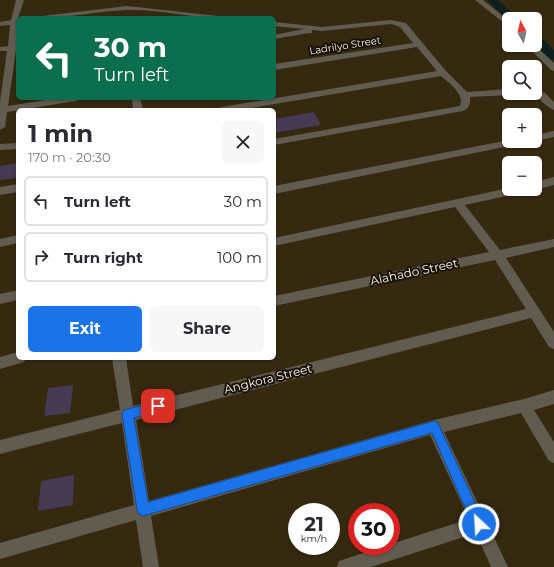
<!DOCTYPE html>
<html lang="en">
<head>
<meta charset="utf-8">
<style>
	:root { --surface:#fff; --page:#f7f7f7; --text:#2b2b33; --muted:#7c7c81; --line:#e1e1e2; --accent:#1a73e8 }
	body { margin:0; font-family:Montserrat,sans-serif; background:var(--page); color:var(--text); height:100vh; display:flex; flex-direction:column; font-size:15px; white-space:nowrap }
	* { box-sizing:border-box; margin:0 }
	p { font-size:13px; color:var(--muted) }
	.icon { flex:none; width:22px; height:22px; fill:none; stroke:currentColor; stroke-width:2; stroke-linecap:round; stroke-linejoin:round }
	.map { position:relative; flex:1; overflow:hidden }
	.panel { position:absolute; left:16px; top:108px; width:260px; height:252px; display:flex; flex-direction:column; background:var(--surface); border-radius:6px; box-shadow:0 1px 3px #0004 }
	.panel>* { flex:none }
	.guide { position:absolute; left:16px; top:16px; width:260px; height:84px; border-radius:6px; box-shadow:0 1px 3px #0004; background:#0b6e4f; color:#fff; overflow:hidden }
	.needle { width:26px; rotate:352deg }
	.controls { position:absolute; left:502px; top:12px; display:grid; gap:8px }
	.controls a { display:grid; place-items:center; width:40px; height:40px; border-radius:6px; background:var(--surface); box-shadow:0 1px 3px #0004; font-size:20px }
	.speed { position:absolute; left:288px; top:503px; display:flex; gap:8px; font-size:20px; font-weight:700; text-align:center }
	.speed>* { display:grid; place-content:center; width:52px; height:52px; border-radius:50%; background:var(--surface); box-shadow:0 1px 3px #0004; line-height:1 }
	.speed small { font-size:10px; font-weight:400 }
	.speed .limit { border:6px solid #d22; background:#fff; color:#111 }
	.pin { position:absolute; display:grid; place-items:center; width:34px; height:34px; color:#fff; margin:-17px; border-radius:8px; box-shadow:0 2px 6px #0006 }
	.me { position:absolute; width:44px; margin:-22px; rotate:335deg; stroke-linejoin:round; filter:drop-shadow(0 0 3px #0008) }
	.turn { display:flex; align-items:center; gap:14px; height:84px; padding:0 12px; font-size:18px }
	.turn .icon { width:52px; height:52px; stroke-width:2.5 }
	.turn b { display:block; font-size:28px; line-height:34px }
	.round { display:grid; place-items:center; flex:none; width:42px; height:42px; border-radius:6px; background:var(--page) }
	.summary { display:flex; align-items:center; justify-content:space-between; height:68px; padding:0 12px }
	h1 { font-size:24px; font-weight:700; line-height:30px }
	.cta { display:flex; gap:8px; margin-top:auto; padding:8px 12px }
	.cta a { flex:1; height:46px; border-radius:6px; background:var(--accent); color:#fff; font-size:16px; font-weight:700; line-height:46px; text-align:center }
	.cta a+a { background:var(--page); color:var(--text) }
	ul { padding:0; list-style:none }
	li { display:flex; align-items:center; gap:12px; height:50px; margin:0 8px 6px; padding:0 4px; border:2px solid var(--line); border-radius:6px }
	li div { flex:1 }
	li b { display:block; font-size:15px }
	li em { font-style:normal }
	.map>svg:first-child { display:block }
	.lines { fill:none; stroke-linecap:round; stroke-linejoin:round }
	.canal { fill:#0f1f20; fill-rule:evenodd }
	.building { fill:#463b53 }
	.minor { fill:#625b50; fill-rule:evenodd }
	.route { fill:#1a73e8; stroke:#114b97 }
	.labels { text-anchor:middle; stroke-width:4; stroke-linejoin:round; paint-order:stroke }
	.far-street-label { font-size:10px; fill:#faf2e3; stroke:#181208 }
	.street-label { font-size:12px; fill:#faf2e3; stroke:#181208 }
</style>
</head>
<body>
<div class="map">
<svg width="554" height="567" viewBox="0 0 554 567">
	<rect width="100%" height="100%" fill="#352910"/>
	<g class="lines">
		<!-- canal -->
		<path class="canal" d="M487,0H498L519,19H509V21Z
			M535,35L539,36L554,50V61L550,60L534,45Z"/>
	</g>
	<!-- building -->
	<path class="building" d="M314,112L321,125L274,133V119Z
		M18,163L17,178L0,180V166Z
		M73,385L70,413L44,416L48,388Z
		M74,475L73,505L38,511L41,481Z"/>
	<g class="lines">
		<!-- minor -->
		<path class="minor" d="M16,0H24L18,18L16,45H18V49L16,50L8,106L59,98H80L76,101L7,112L5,127L0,130V101L7,51H0V47L8,46L10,25L0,26V22L11,20Z
			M475,0H483L509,21V27Z
			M127,6L218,16L222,18C190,18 159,9 127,10C97,11 68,18 38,18L42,16Z
			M391,20L406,23L446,71L467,92L509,89V93H513L509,95L470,97C471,103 469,109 463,111L274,145V139L460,106C465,94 449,83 441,76L239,110H217L222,107L437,71L417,47L274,70V64L413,43L400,27L391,24L322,31L312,30V33H309L274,39V35L304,29L274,26V22L322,27Z
			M526,45H535L554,63V71L551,70Z
			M535,89L545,93L554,102V110C546,107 540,98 532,94L535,93Z
			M132,98H140L143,110H133Z
			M554,131V137L535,141H534L535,135Z
			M509,140L524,141L519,144L274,194V186Z
			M18,143V149L0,150V144Z
			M554,177V185L535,190L533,189H535V182Z
			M18,184V192L0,195V187Z
			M509,188V189H525L524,192L520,193L465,205L500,250L554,239V247L506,258L554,332V349L549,347L531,318L136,420L149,501L434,420L524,399L554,390V404L534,410L554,442V463L549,461L521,413L444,432L508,567H491L476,533L371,567H337L339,561L345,559L385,546H391V544L469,519L430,435L151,516L159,567H143L136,520L0,559V543L134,505L122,423L0,454V440L120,410L112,358H126L133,406L526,309L495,260L274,306V296L489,252L455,207L274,246V238Z
			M18,235V243L0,247V239Z
			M18,290V300L0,304V294Z
			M18,352V358H26L24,362L0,369V357Z"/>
	</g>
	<!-- route -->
	<path class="route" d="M158,401L162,403L163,406L162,410L134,418L148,502L434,421L438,423L485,524L483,528L479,530L474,528L432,433L143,516L139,514L137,510L122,414L124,410L128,409Z"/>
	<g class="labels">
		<!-- far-street labels -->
		<g class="far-street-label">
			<text transform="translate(345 45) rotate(-9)" y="4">Ladrilyo Street</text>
		</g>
		<!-- street labels -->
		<g class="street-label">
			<text transform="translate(414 272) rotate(-12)" y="4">Alahado Street</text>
			<text transform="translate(268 379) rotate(-14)" y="4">Angkora Street</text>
		</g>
	</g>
</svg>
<div class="controls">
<a><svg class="needle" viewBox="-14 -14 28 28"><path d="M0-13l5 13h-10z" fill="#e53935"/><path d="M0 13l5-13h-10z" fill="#7c7c81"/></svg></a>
<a><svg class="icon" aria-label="search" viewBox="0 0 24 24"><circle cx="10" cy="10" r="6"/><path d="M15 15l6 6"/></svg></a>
<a>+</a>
<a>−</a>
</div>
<div class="speed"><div>21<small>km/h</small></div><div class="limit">30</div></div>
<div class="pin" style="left:158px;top:406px;background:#d93025"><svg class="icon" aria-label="arrive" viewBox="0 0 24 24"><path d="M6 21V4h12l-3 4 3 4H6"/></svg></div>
<svg class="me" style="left:479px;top:524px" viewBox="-20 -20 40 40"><circle r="17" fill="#1a73e8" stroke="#fff" stroke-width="3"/><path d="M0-11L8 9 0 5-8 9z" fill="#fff"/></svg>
<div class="guide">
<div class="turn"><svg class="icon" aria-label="left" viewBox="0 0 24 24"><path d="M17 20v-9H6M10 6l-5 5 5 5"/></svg><div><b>30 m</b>Turn left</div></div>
</div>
<section class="panel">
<div class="summary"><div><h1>1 min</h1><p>170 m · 20:30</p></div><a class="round"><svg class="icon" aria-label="close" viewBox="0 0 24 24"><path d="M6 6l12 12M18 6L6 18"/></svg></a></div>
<ul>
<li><svg class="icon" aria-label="left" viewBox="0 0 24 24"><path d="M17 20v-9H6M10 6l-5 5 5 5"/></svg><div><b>Turn left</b></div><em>30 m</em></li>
<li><svg class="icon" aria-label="right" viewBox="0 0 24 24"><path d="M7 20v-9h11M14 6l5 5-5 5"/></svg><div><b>Turn right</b></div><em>100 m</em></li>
</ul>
<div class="cta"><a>Exit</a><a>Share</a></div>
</section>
</div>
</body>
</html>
